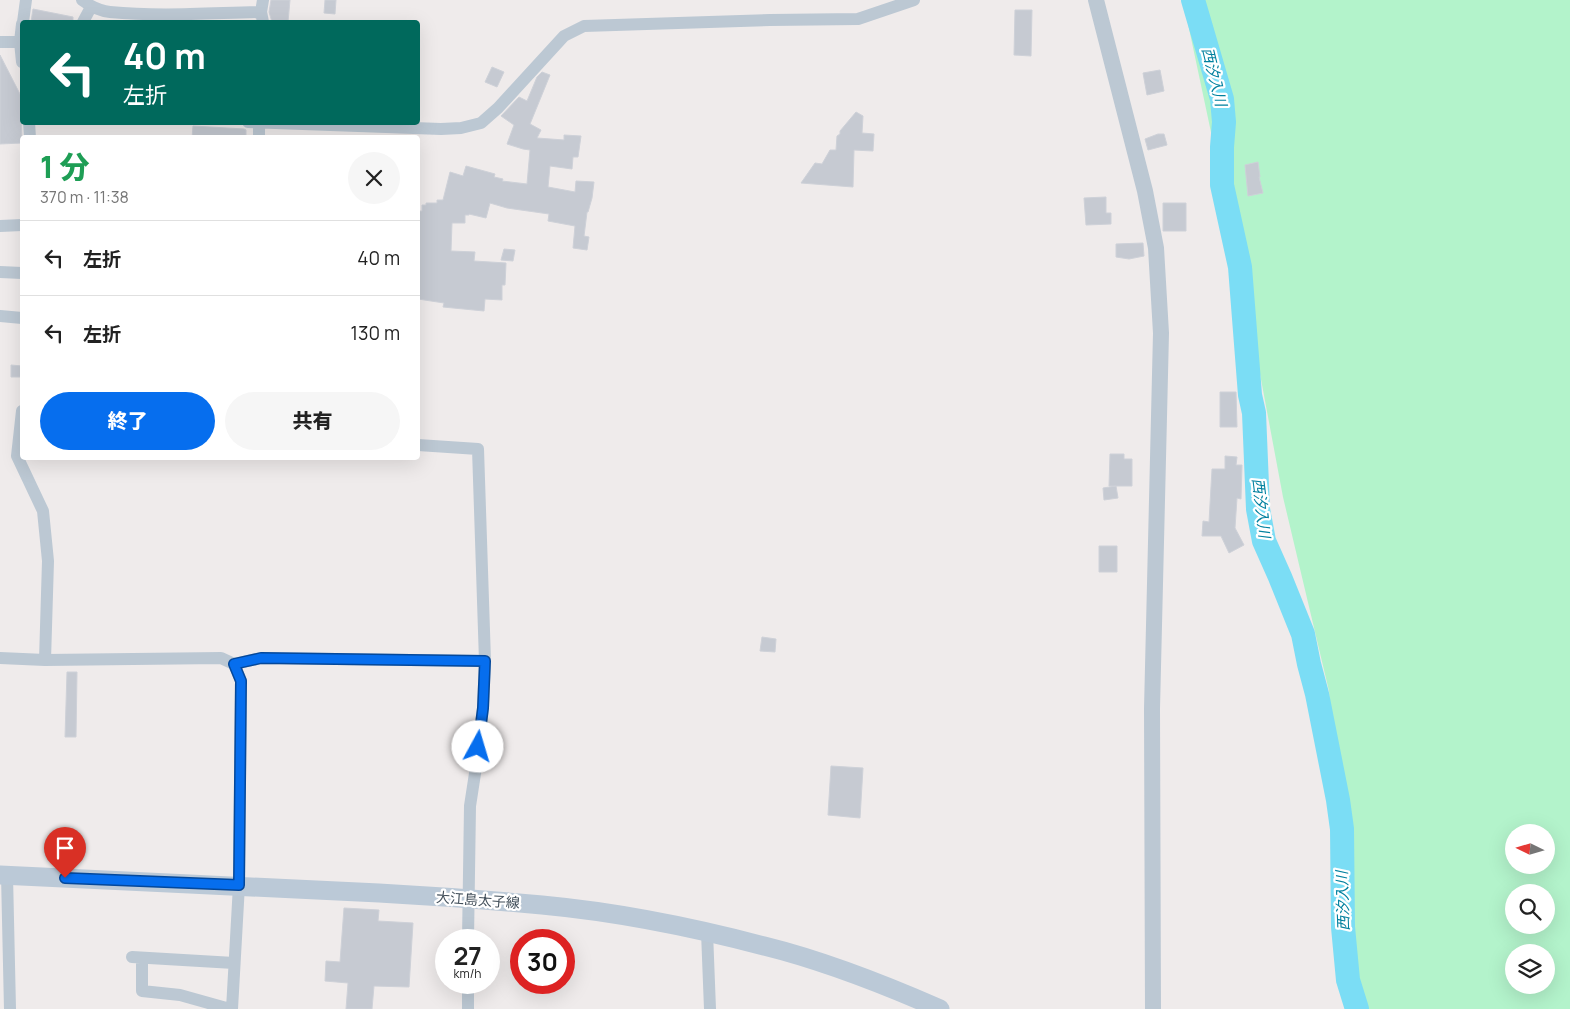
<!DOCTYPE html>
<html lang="ja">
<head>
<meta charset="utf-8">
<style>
	:root { --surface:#fff; --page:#f6f6f6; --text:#222; --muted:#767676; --line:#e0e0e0; --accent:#066eee }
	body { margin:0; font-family:Manrope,"Noto Sans JP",sans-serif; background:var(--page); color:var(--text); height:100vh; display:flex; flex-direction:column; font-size:19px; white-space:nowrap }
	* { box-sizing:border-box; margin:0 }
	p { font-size:16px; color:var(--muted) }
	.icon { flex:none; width:28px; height:28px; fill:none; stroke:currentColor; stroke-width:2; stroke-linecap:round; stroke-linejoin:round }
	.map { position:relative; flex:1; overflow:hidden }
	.details { position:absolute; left:20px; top:135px; width:400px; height:325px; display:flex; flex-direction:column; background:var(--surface); border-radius:5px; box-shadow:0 5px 20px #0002 }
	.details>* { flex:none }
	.top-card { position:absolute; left:20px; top:20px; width:400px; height:105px; border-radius:5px; box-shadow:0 5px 20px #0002; background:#00695c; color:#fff; overflow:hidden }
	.needle { width:32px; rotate:275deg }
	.tools { position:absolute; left:1505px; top:824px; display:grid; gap:10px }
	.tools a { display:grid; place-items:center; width:50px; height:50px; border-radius:50%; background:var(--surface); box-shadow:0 5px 20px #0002; font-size:25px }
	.speed { position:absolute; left:435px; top:929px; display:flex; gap:10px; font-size:25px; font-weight:700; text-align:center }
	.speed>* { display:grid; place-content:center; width:65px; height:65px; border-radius:50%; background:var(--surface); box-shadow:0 5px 20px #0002; line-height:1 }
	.speed small { font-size:12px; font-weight:400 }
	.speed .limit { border:8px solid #d22; background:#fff; color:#111 }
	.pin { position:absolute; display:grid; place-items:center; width:42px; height:42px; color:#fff; margin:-51px -21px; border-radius:50% 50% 50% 0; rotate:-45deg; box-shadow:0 0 5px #0007 }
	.pin .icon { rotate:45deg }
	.me { position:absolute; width:55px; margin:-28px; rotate:6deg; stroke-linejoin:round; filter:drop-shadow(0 0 4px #0008) }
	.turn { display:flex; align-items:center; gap:18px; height:105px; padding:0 20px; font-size:22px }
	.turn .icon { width:65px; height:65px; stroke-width:2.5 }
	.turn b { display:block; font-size:35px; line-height:42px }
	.round { display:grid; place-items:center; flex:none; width:52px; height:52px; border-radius:26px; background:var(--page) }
	.summary { display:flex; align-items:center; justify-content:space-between; height:85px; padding:0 20px }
	h1 { font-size:30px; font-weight:800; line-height:38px; color:#1e9e55 }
	.button { display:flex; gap:10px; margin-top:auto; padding:10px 20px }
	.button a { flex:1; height:58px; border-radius:30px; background:var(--accent); color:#fff; font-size:20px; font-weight:800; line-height:58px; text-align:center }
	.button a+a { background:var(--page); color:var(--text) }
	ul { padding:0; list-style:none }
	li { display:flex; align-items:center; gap:15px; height:75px; padding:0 20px; border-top:1px solid var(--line) }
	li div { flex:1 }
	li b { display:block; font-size:19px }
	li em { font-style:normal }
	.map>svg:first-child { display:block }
	.green { fill:#b3f3cb; fill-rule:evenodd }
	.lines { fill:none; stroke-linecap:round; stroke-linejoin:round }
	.river { stroke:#7bddf5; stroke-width:24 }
	.building { fill:#c6cad2; stroke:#ced1d8 }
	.minor { stroke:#bcc8d3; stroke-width:12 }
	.tertiary { stroke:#bcc8d3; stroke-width:16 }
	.secondary { stroke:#bbc9d7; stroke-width:19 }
	.route-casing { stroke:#04489b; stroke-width:12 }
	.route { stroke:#066eee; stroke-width:9 }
	.labels { text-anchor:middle; stroke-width:4.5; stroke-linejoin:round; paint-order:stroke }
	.street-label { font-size:14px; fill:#424f5a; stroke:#fff }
	.water-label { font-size:15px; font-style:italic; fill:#02819f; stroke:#fff }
</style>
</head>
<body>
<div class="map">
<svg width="1570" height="1009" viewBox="0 0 1570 1009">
	<rect width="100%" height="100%" fill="#efebeb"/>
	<!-- green -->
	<path class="green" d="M1184,0H1570V1009H1365L1348,962L1329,691L1283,497L1243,283L1184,5ZM1514,832H1546V865H1514ZM1514,892H1546V925H1514ZM1514,952H1546V985H1514Z"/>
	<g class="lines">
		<!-- river -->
		<path class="river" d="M1193,0L1222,99L1224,122L1222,147V185L1240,267L1250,395L1254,413L1258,509L1264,541L1280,577L1303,634L1309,664L1317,694L1338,800L1342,829L1343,927L1348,980L1357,1009"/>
	</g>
	<!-- building -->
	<path class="building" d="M271,0H290L288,22H272L269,12Z
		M325,0H336L335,14L324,13Z
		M33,9L73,17V22H31Z
		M1015,10H1032L1031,56L1014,55Z
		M0,55L21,96L22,143L0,144Z
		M492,67L504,72L497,87L485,82Z
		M1160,70L1164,91L1147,95L1143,73Z
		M542,72L550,75L530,124L541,130L537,138L564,140V135L581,136L578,157H573L572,169L550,166L548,187L575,192L576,181L594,182L592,198L588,212H587L584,236L589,237L587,250L573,248L575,226L548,221L549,214L507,208L490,203L486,218L469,214V215H465V223H452L451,251L475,252L474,261L506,263L505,285H502V300L485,299L484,311L443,307L444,303L418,299V211H422V205H426V203H437V200H443L450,172L463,176L466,166L495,174L494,177L503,179L502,181L527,184L530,150L523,149L507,144L514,125L501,116L519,97L527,101L537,77Z
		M856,112L863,116L862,133L874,134L873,151L854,150L853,187L801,183L815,163L822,164L830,150H836L837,136L840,134V131Z
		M193,126L244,129L246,130V138H192Z
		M1158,134H1164L1167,145L1148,150L1145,139Z
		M1258,162L1260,177H1259L1263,193L1248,196L1245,165Z
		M1106,197V213H1111V224L1086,225L1084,198Z
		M1163,203H1186V231H1163Z
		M1143,243L1144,256L1129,259L1116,257V244Z
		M504,249L515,250L513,261L501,260Z
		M11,365L22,366L21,377H11Z
		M1220,392H1236L1237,427H1220Z
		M1110,454H1124V459H1132V486H1109Z
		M1225,456L1237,457L1236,465H1242L1241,499L1237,498L1235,528L1244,545L1229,553L1221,536H1202L1203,521L1209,522L1212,469H1225Z
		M1116,486L1118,498L1104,500L1103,488Z
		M1099,546H1117V572H1099Z
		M762,637L776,639L775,652L760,651Z
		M67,672H77L76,737H65Z
		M831,766L863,768L860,818L828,815Z
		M344,908L379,910L378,921L413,923L409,987L374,986L372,1009H346L348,983L325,981L326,961L340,962Z"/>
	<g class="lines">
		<!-- minor -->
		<path class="minor" d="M82,0C90,6 100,11 110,12C160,17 211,13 261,12
			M263,0L261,12L263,22
			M23,22L26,0
			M83,22L91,7
			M22,24L20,42L22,62
			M0,42H20
			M29,122L30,138
			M248,122L441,129L461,128L481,123L498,108L564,36L584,26L770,20L858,19L914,0
			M259,138V122
			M0,226L22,225
			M0,272L22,273
			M0,316L22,318
			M22,411L17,456L43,511L48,561L45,660
			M418,445L478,449L485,661L483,708L476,767L470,806L468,940
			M0,658L45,660L221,658L234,664L241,681L239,885L232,1009
			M234,664L261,658L485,661
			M7,875L10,1009
			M707,932L710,1009
			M132,957L234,963
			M142,958V991L180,995L230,1009
			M468,982V1009"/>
		<!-- tertiary -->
		<path class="tertiary" d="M1096,0L1145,191L1156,248L1161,333L1152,709L1153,1009"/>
		<!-- secondary -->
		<path class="secondary" d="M0,875C126,882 253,886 379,893C434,896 488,900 542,905C617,912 692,927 764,946C825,961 883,984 940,1009"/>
	</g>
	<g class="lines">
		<!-- route casing -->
		<g class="route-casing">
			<path id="route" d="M65,878L239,885L241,681L234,664L261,658L485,661L483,708L478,747"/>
		</g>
		<!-- route -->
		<use href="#route" class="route"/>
	</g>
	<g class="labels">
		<!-- street labels -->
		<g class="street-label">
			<text transform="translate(478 900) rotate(4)" y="5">大江島太子線</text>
		</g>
		<!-- water labels -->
		<g class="water-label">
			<text transform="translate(1214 77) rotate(76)" y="5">西汐入川</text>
			<text transform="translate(1261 508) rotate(83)" y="5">西汐入川</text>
			<text transform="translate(1343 901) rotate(-92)" y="5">西汐入川</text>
		</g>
	</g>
</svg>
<div class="tools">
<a><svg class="needle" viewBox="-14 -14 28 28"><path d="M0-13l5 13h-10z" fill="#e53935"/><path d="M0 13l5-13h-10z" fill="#767676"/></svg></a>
<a><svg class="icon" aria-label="search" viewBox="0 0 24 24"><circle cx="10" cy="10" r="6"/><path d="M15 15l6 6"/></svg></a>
<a><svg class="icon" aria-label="layers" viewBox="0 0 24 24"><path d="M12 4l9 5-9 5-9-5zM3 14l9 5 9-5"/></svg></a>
</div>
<div class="speed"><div>27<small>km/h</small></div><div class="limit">30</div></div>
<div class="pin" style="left:65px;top:878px;background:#d93025"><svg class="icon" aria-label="arrive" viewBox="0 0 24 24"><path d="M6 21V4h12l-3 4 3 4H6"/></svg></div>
<svg class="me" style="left:478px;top:747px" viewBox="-20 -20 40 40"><circle r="19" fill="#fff"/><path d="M0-13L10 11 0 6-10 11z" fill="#066eee"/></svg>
<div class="top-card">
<div class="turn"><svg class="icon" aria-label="left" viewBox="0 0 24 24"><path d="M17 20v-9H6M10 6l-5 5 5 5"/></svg><div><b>40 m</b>左折</div></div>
</div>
<section class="details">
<div class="summary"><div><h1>1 分</h1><p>370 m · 11:38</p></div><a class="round"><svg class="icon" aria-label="close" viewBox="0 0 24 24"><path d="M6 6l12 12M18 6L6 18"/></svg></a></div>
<ul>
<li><svg class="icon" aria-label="left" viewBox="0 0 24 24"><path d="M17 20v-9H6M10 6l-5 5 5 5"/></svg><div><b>左折</b></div><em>40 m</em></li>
<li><svg class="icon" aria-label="left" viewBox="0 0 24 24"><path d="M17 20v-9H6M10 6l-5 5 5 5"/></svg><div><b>左折</b></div><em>130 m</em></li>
</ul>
<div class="button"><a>終了</a><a>共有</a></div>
</section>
</div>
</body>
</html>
